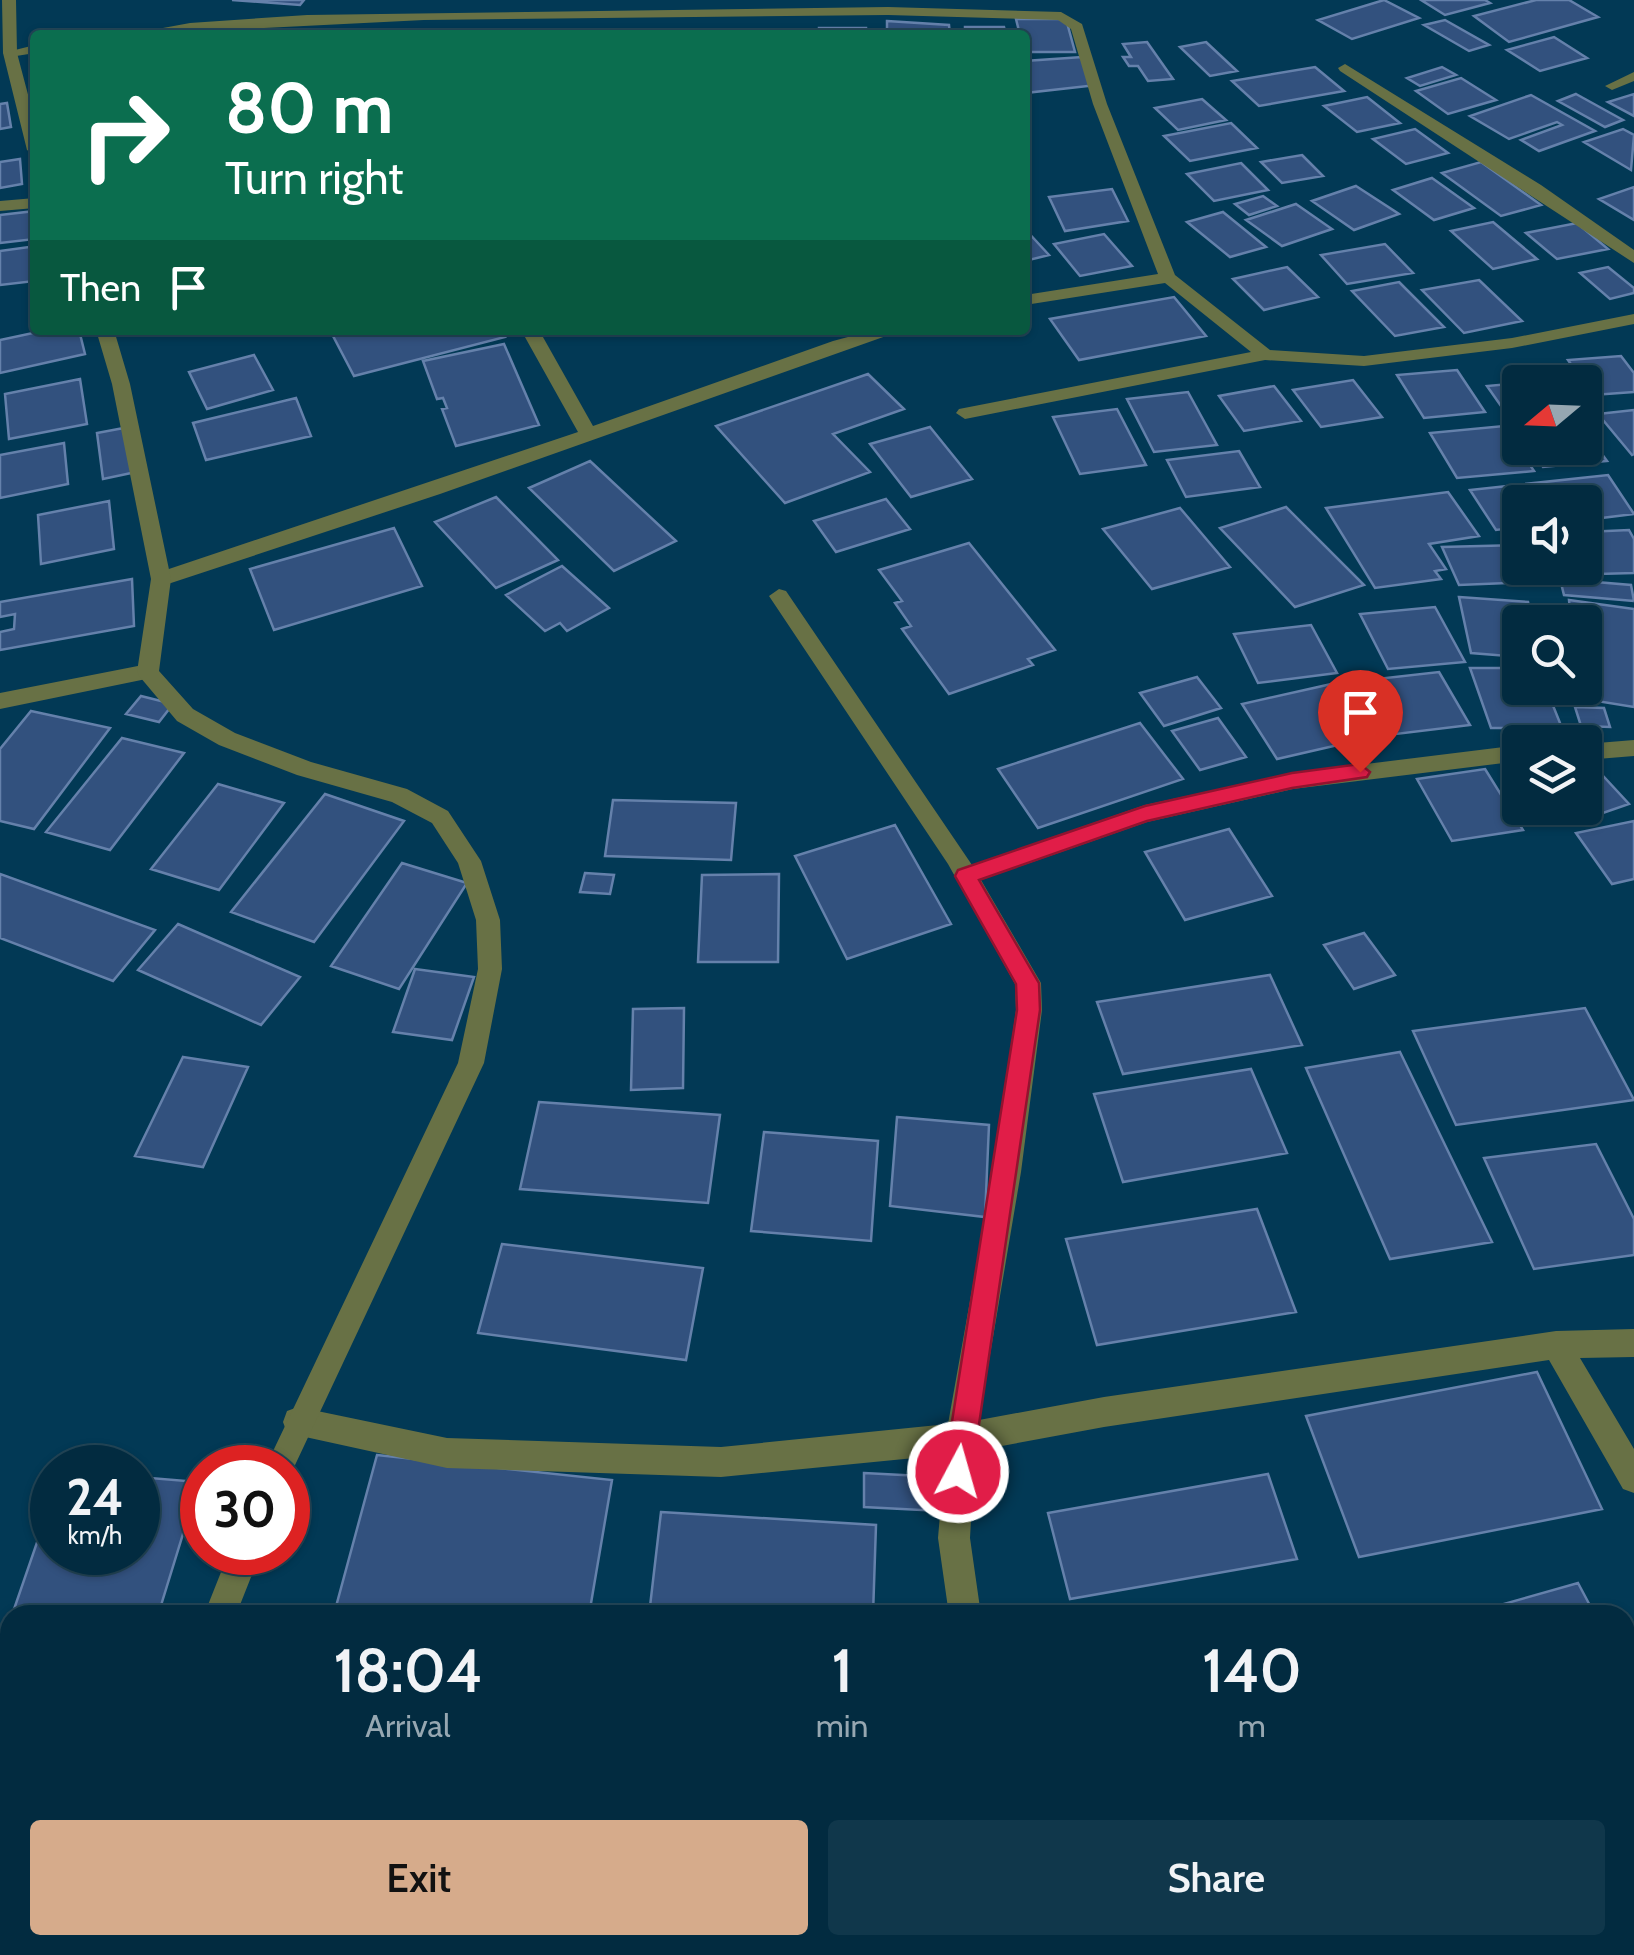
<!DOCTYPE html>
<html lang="en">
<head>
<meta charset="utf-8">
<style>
	:root { --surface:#022b40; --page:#10374b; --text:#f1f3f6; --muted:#96a7b1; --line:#234759; --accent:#d6ab8b }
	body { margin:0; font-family:Cabin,sans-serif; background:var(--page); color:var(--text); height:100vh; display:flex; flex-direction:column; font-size:38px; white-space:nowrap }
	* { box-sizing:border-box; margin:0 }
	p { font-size:32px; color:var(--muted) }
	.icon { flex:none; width:55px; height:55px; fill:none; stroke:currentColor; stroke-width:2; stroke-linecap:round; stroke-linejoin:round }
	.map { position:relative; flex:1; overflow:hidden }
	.side { position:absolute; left:0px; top:1605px; width:1635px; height:350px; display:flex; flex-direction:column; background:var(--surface); border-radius:30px 30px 0 0; box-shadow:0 2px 8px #0004,0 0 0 2px var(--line) }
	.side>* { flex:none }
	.hud { position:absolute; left:30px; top:30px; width:1000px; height:305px; border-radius:10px; box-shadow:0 2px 8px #0004,0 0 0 2px var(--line); background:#0b6e4f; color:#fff; overflow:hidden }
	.needle { width:65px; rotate:251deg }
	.buttons { position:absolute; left:1502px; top:365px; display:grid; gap:20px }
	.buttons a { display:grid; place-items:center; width:100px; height:100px; border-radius:10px; background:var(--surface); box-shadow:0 2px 8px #0004,0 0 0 2px var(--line); font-size:50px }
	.speed { position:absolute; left:30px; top:1445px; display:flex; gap:20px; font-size:50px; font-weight:700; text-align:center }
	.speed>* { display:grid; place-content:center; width:130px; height:130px; border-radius:50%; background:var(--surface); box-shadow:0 2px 8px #0004,0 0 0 2px var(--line); line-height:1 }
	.speed small { font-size:25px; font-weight:400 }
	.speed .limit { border:15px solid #d22; background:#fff; color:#111 }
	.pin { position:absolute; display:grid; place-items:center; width:85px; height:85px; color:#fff; margin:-102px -42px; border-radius:50% 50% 50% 0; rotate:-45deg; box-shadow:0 0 10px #0007 }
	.pin .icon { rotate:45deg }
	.me { position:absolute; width:110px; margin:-55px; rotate:6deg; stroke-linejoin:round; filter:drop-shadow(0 0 8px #0008) }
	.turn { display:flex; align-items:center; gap:35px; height:210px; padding:0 30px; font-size:45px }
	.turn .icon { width:130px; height:130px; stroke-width:2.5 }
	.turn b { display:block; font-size:70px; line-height:85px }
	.then { display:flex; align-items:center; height:95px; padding:0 30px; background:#0003; gap:20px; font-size:38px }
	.eta { display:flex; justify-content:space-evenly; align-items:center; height:170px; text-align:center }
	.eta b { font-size:60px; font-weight:600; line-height:70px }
	.cta { display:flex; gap:20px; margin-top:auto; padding:20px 30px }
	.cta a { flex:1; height:115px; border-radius:10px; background:var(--accent); color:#111; font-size:40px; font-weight:600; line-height:115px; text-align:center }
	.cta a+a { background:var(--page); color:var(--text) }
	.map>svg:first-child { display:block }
	.building { fill:#32517e; stroke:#6581ab; stroke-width:2.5 }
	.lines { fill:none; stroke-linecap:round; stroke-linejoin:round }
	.minor { fill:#687145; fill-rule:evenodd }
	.tertiary { fill:#687145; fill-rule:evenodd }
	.route { fill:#e11d48; stroke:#92132f; stroke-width:2.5 }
</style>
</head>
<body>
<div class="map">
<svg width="1634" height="1955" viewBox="0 0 1634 1955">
	<rect width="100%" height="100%" fill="#023955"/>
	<!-- building -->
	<path class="building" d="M232,0H304L300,5Z
		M1384,0L1419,18L1352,39L1318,20Z
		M1421,0H1485L1490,3L1445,15Z
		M1536,0H1569L1598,17L1509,42L1474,16Z
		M1016,19H1066L1075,52H1027L1025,35H1020Z
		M1445,20L1489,45L1469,51L1424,25Z
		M887,21L949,25L950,35L887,33Z
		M965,27H1004L1006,35H965Z
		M819,28H866V35H819Z
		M719,30H766V35H719Z
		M1554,37L1587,58L1540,71L1507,50Z
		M1147,42L1173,79L1148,81L1138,66H1129L1123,57H1131L1123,44Z
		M1206,42L1237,71L1210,76L1180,47Z
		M1082,57L1097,85L1025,93V61Z
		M1315,67L1344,91L1259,106L1232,81Z
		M1442,67L1456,75L1420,86L1407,78Z
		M1461,78L1496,100L1448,114L1416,91Z
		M1576,94L1623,120L1605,127L1558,101Z
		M1634,94V116L1608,102Z
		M1531,95L1595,131L1539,151L1521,140L1562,125L1557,122L1509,139L1470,116Z
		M1367,97L1400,123L1357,132L1324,106Z
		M1202,99L1226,120L1178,130L1155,108Z
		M7,103L11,127L0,129V104Z
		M1231,123L1257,148L1190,161L1164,136Z
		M1415,129L1448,153L1406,164L1373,139Z
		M1623,129L1634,135L1631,170L1584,142Z
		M1302,155L1323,176L1282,183L1261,162Z
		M20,159L22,184L0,188V162Z
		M1481,162L1541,205L1501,216L1442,173Z
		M1241,163L1268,190L1214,201L1187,174Z
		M1432,178L1474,208L1434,220L1393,190Z
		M1356,186L1399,214L1354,230L1312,201Z
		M1634,187V220L1599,199Z
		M1112,189L1128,221L1065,231L1049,197Z
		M1263,196L1277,206L1249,215L1235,204Z
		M1296,204L1332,229L1282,246L1246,220Z
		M35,211V239L0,243V215Z
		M1223,212L1266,247L1230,257L1187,222Z
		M1493,222L1537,259L1493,269L1451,231Z
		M1577,223L1608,249L1557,259L1526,233Z
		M1025,229L1049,255L1025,261Z
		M1104,234L1132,266L1080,276L1054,244Z
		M1385,244L1413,273L1347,284L1321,255Z
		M29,247L35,250V281L0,285V251Z
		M1287,267L1318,297L1264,310L1233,279Z
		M1608,267L1634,288V293L1610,299L1580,273Z
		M1479,280L1522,321L1464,333L1422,290Z
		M1399,282L1444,327L1395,336L1352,291Z
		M1174,297L1206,336L1079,360L1050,319Z
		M47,330H79L85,354L0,373V340Z
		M346,330H501L505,337L354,376L332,334Z
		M504,344L539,425L456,446L442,409L447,408L443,398L437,399L423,361Z
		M254,355L273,390L207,409L189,372Z
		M1621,356L1634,373V392L1593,395L1568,360Z
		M1457,370L1485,412L1424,418L1397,375Z
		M868,374L904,409L833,434L870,472L785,503L716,426Z
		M80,379L87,424L9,439L5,394Z
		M1353,380L1382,417L1321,427L1293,390Z
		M1520,383V433L1487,386Z
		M1274,386L1301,421L1244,431L1219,396Z
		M1188,392L1217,445L1154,452L1127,399Z
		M296,398L311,436L206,460L193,423Z
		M1117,409L1146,465L1080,474L1053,417Z
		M1634,410V454L1632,455L1598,414Z
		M1504,426L1534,471L1457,478L1430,433Z
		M129,427L136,472L103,479L97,433Z
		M930,427L972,479L911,497L870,444Z
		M1585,431L1607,461L1543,467L1530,448H1585Z
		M64,443L68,484L0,498V455Z
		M1239,451L1260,487L1186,497L1167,460Z
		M590,461L676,541L614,571L529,488Z
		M1608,475L1634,514L1585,520V502H1520V527L1496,530L1470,490Z
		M1448,492L1479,536L1429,544L1446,569L1435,571L1441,579L1375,588L1326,508Z
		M496,497L558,560L496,588L435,522Z
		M886,499L910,529L836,552L814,521Z
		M109,501L114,549L41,564L38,515Z
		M1286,507L1364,585L1295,607L1220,528Z
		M1180,508L1230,567L1152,589L1103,529Z
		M394,528L422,586L274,630L250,569Z
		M1629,530L1634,539V573L1560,575L1556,568H1585V532Z
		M969,543L1055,650L1028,659L1033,665L949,694L902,629L911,626L895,603L902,601L879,570Z
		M1520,545V568H1547L1554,581L1459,585L1442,547Z
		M562,566L609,608L567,631L560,623L545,631L506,595Z
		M132,579L134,626L0,650V632L14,629L15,614L0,617V602Z
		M1560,579L1631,585L1634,601L1564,595Z
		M1459,597L1528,602L1530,611L1551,613L1553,622H1520V657L1471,653Z
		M1569,600L1634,609V707L1578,698L1577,688H1585V622H1571Z
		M1435,607L1465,662L1388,669L1360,614Z
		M1311,625L1337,673L1258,683L1234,634Z
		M1470,668H1520V688H1546L1562,728H1491Z
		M1439,672L1470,725L1396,734L1368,680Z
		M1197,677L1221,708L1164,726L1140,693Z
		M1336,683L1373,737L1277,759L1242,704Z
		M141,696L173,704L159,722L126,714Z
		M1575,707L1604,708L1610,727L1581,726Z
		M31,711L110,728L34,829L0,821V749Z
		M1218,718L1246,757L1200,770L1172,731Z
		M1140,723L1183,779L1038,828L998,769Z
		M122,738L184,753L110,850L46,832Z
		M1593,765L1629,804L1571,824L1556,808H1585V768Z
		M1485,769L1523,830L1452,841L1417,779Z
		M218,784L284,803L219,890L151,869Z
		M325,794L404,821L314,942L231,912Z
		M613,800L736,803L731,860L605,856Z
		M1634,821V879L1612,884L1576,833Z
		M895,825L951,924L847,959L795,856Z
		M1229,829L1272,896L1185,920L1145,852Z
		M402,863L467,883L399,989L331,966Z
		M585,873L614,875L610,894L580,892Z
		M0,874L155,930L113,981L0,938Z
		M779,874L778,962H698L702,875Z
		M178,924L300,977L261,1025L138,970Z
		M1364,933L1395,975L1354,989L1324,945Z
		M415,969L474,977L452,1040L393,1032Z
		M1270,975L1302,1045L1123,1074L1097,1002Z
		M684,1008L683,1088L631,1090L633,1009Z
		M1585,1008L1634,1100L1456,1125L1413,1031Z
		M1400,1052L1492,1242L1390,1259L1306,1068Z
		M183,1057L248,1067L203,1167L135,1156Z
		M1251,1069L1287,1153L1123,1182L1094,1094Z
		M539,1102L720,1115L708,1203L520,1189Z
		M897,1117L989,1125L985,1217L890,1206Z
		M764,1132L878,1141L871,1241L751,1231Z
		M1596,1144L1634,1219V1255L1534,1269L1484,1158Z
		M1257,1209L1296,1312L1097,1345L1066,1239Z
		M502,1244L703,1268L686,1360L478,1333Z
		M1537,1372L1602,1509L1359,1557L1306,1416Z
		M377,1455L612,1480L589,1615L334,1614Z
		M864,1473L940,1477V1511L864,1507Z
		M1268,1474L1297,1559L1070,1599L1048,1513Z
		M138,1477L199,1482L158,1615H12L52,1499V1552H138Z
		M661,1512L876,1525L873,1615H649Z
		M1578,1583L1595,1615H1465Z
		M10,1620V1692L0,1691V1648Z
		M1625,1673L1634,1691V1720L1625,1723Z
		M1634,1800V1954L1509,1955L1504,1945H1625V1802Z
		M0,1914H10V1945H72L70,1955H0Z
		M413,1945H574L575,1955H412Z
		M632,1945H747V1955H631Z
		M1163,1945H1417L1419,1950L1396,1955H1166Z"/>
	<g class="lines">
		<!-- minor -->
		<path class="minor" d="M888,7L1061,12L1082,24L1107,104L1175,275L1270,350L1364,356L1512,338L1634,314V324L1512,348L1364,366L1265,360L965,419L956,413L959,409L1251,352L1165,283L1025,305V295L1158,274L1093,104L1071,29L1058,20L888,15L424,20L125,35L190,23L307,15Z
			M35,45V53L10,57L3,53Z
			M1345,64L1541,185L1634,250V263L1340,71L1338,68Z
			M1634,72V81L1612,90L1605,86Z
			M35,198V208L0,211V201Z
			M521,330H539L593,426L833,341L874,330H903L440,494L168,584H154V574L578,432Z
			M779,589L786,591L972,865L1145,805L1293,773L1520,745V761L1293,789L1147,822L981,880L1041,983L1042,1010L1021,1172L979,1420L1104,1397L1556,1331L1634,1329V1357L1580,1358L1634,1449V1493L1623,1489L1549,1360L1104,1427L975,1451L970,1538L981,1615H949L938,1538L945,1455L721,1477L447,1468L287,1433L283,1422L287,1411L298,1407L447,1438L721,1447L948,1424L993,1172L1016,1010L1015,984L948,864L769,596Z
			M148,664L159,672L156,677L0,709V693Z
			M1634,740V756L1585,760V744Z
			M0,1830L10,1832V1868L0,1866Z
			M1033,1945H1069L1071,1955H1035Z"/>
		<!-- tertiary -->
		<path class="tertiary" d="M2,0H16L17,53L35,121V155L27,150L3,53Z
			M96,330H114L130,384L171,579L159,671L193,709L235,733L311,762L407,789L448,811L481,861L500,920L502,969L484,1063L288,1480V1468H265L458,1063L478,969L476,920L458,863L432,823L392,802L297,775L219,745L177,721L140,677L137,672L151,579L112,384Z
			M229,1552H261L236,1615H204Z
			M105,1945H141L142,1955H106Z"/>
	</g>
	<!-- route -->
	<path class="route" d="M1360,764L1370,772L1367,777L1292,788L1147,821L979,880L1039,983L1040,1010L972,1472L968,1481L958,1486L948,1481L944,1472L1017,1010L1016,984L955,876L958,870L1145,806L1292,773Z"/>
</svg>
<div class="buttons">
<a><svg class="needle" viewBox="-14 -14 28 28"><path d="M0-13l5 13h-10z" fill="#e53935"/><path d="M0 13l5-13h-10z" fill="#96a7b1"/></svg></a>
<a><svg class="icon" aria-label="sound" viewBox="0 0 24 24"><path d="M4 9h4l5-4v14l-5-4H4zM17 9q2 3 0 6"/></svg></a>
<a><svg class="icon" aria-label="search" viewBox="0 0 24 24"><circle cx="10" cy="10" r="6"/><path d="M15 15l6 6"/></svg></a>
<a><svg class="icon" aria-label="layers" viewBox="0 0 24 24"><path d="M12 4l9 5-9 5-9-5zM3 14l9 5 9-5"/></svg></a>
</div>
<div class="speed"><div>24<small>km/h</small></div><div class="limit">30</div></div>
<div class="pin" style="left:1360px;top:772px;background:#d93025"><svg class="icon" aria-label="arrive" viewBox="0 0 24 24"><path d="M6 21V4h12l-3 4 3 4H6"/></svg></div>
<svg class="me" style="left:958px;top:1472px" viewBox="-20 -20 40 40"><circle r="17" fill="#e11d48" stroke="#fff" stroke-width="3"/><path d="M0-11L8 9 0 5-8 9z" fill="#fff"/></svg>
<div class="hud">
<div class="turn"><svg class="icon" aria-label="right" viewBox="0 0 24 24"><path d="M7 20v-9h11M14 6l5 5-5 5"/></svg><div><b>80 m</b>Turn right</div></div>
<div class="then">Then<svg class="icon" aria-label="arrive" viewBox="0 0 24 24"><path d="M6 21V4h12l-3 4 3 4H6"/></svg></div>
</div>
<section class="side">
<div class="eta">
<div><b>18:04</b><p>Arrival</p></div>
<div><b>1</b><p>min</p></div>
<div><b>140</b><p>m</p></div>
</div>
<div class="cta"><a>Exit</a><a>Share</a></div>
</section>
</div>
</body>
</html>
